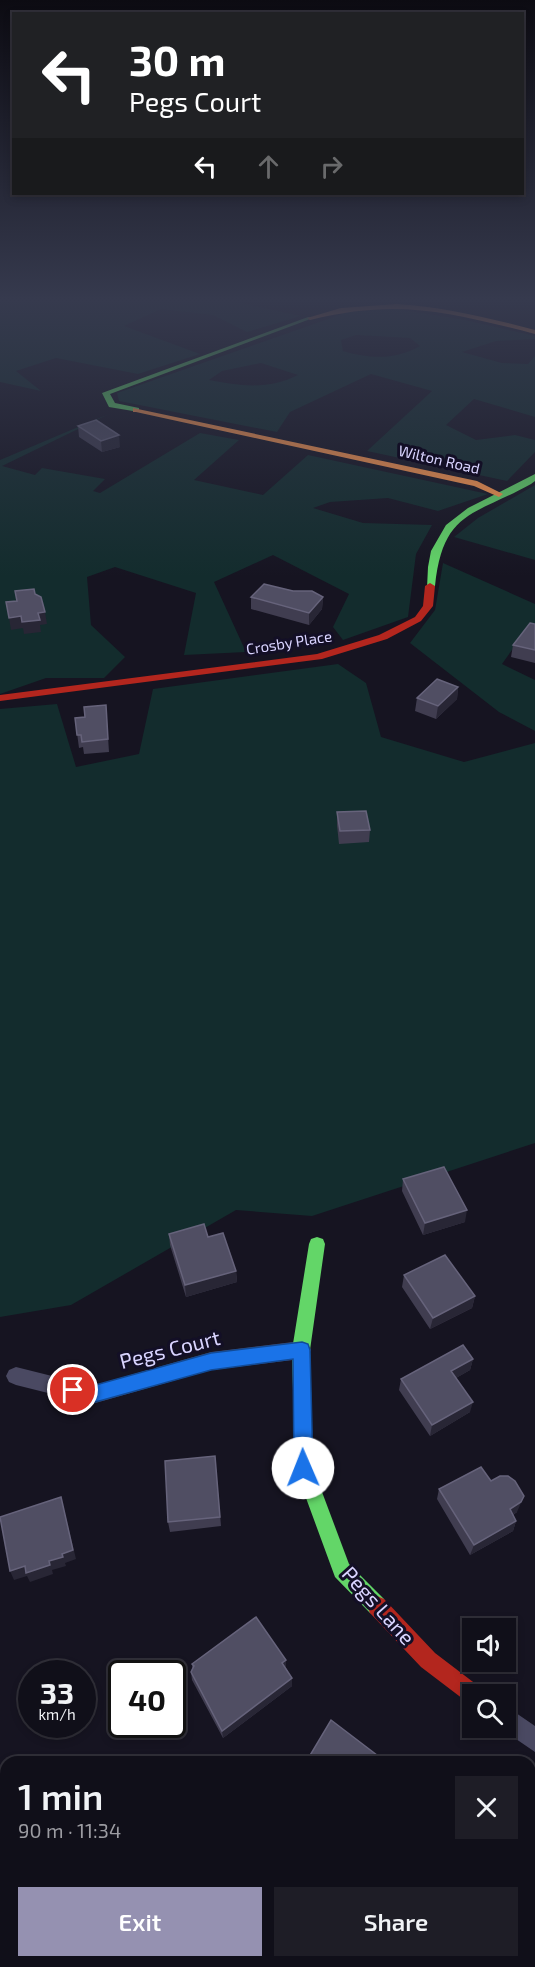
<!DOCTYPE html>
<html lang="en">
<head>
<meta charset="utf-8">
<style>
	:root { --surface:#100f19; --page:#1e1d26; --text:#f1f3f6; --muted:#9c9ca2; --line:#302f38; --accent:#9591b1 }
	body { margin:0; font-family:"Exo 2",sans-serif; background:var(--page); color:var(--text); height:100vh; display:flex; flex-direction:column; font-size:22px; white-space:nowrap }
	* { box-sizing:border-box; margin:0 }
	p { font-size:20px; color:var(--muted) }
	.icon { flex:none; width:33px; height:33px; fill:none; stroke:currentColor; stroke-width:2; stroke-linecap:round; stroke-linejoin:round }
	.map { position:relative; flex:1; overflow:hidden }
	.details { position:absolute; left:0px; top:1756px; width:536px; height:212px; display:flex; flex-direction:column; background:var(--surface); border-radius:18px 18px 0 0; box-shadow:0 3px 9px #0003,0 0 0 2px var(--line) }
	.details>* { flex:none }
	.hud { position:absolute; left:12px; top:12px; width:512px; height:183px; border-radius:0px; box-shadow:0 3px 9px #0003,0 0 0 2px var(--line); background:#202124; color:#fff; overflow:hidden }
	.fabs { position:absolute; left:462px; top:1618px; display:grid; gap:12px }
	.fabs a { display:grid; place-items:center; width:54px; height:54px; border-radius:0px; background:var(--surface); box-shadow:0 3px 9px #0003,0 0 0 2px var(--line); font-size:30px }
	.speed { position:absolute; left:18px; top:1660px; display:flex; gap:12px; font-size:30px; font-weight:700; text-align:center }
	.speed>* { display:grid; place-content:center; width:78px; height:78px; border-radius:50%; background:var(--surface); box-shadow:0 3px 9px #0003,0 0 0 2px var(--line); line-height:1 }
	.speed small { font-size:15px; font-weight:400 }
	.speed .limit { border:3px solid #111; border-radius:9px; background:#fff; color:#111 }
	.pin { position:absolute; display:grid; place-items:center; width:51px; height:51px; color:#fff; margin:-26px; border:3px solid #fff; border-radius:50%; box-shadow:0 2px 6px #0007 }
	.me { position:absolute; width:66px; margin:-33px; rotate:359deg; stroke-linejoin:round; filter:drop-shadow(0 0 4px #0008) }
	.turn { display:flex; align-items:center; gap:21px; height:126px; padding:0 18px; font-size:27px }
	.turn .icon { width:78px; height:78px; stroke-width:2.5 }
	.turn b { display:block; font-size:42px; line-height:51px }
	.lanes { display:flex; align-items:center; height:57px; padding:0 18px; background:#0003; justify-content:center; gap:30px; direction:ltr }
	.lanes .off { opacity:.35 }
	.round { display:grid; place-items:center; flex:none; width:63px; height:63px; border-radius:0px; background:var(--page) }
	.overview { display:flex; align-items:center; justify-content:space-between; height:102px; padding:0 18px }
	h1 { font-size:36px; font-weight:600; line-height:45px }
	.primary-button { display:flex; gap:12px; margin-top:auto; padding:12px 18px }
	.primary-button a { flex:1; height:69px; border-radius:0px; background:var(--accent); color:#fff; font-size:24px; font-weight:600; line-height:69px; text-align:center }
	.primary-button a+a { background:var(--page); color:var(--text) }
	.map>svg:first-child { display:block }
	.green { fill:#132c2d; fill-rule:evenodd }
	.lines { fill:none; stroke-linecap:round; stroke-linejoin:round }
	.street { fill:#4a4962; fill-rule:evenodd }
	.fast { fill:#63d668; fill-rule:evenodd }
	.slow { fill:#ff974d; fill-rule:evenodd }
	.jam { fill:#b3261e; fill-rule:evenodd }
	.wall { fill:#403d50 }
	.shaded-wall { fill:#282635 }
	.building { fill:#504e63; stroke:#66637b; stroke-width:1.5 }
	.route { fill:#1a73e8; stroke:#114b97; stroke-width:1.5 }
	.labels { text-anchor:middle; stroke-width:6; stroke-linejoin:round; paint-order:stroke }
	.far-street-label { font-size:15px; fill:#d9d4ff; stroke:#130f26 }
	.near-street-label { font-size:21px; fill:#d9d4ff; stroke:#130f26 }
</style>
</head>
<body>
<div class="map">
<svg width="535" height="1967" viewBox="0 0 535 1967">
	<rect width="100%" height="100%" fill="#161421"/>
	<!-- green -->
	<path class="green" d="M0,301H232L301,316L247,332L213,315L161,309L124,326L200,354L138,374L56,358L16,371L41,391L0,382Z
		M396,309L465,320L535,336V339L496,341L462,352L502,363L528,364L535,356V417L474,399L446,425L476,440L515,435L535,440V452L507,481L367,451L432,391L371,374L290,412L277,432L119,401L117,393L348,312ZM356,335L410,338L420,346C395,360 370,359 343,351L341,340ZM261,363L298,375C269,390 240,386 209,380L222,371Z
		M109,414L2,466L35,475L42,468L105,479L93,491L100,493L200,433L239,440L194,480L263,495L308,455L488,494L438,511L388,498L330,502L313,508L363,523L432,525L416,554L408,617L343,640L333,627L349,594L273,555L214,582L246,652L184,655L196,593L115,567L87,577L91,625L125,657L104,678H46L0,694V460Z
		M535,485V560L454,537L478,518Z
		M443,563L535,604V623H531L502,664L535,680V731L499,712L410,643L435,610Z
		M338,664L366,683L381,737L464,762L535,743V1143L312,1216L236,1210L71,1305L0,1317V709L57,704L76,767L139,754L153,689Z"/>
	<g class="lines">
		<!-- street -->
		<path class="street" d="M301,1341L308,1344L311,1350L308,1356L301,1359L211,1370L92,1404L16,1385L9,1382L6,1376L9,1370L16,1367L92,1386L211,1352Z
			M506,1706L535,1726V1752L500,1728H506Z"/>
		<!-- fast -->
		<path class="fast" d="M308,317L313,318L110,394L115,403L139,408V412L109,407L102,393Z
			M535,474V481L531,484C474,516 443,510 435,586L427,588L428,567L431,551L446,525L468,508Z
			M317,1237L323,1239L325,1244L310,1350L313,1468L349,1564L384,1599L387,1606L384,1613L377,1616L370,1613L335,1577L295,1468L292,1350L309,1244L311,1239Z"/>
		<!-- slow -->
		<path class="slow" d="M397,304C444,307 489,318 535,330V334C449,312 398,298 310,320L307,318L341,308Z
			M133,408L477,481L503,494L499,497L474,486L136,412H133Z"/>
		<!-- jam -->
		<path class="jam" d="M430,583L435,586L433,606L421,621L387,639L322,659L0,701V695L317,654L379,635L415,617L423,606L425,586Z
			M377,1596L384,1599L435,1653L481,1688L484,1695H472V1705L467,1702L421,1667L370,1613L367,1606L370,1599Z"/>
	</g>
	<!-- wall -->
	<path class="wall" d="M78,426L120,447L102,452L79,437Z
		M293,591L323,597L322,609L309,625L251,609V597Z
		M535,624V663L511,657L513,645Z
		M458,687L457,699L436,719L415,711L417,698Z
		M106,705L109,752L84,754L83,747L79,748L75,718L85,717Z
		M337,812L370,830L369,842L339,844L337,825Z
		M403,1179L465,1222L423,1235L402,1191Z
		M169,1234L236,1271L237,1282L186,1297L170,1245Z
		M404,1275L475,1296L472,1308L430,1329L402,1287Z
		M473,1359L470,1370L456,1378L470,1412L430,1436L399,1390L401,1379Z
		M215,1456L221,1526L170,1532L168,1522Z
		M491,1481L517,1512L513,1515L516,1521L513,1531L470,1555L437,1499L439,1489Z
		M192,1664L286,1668L292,1678V1686L223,1738L192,1680L191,1672L192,1668Z
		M477,1962H530L535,1967H483Z"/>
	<!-- shaded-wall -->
	<path class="shaded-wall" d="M119,435L120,447L102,452L101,441Z
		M323,597L322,609L309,625V613Z
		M45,612L47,624L40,625L41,632L24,634L22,622L38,613Z
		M21,616L23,628L11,630L9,618Z
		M458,687L457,699L436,719L438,706Z
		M467,1210L465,1222L423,1235L425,1223Z
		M236,1271L237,1282L186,1297L185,1285Z
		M475,1296L472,1308L430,1329L433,1318Z
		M473,1359L470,1370L449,1382L451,1371Z
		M473,1402L470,1412L430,1436L432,1425Z
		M524,1496L517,1512L506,1519L510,1509Z
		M61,1497L76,1559L65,1563L66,1566L52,1570L53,1574L30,1582L27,1576L14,1580L10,1571L25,1566L49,1561L62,1554Z
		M516,1521L513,1531L470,1555L474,1545Z
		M286,1660V1668L282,1671V1663Z
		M292,1678V1686L223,1738L222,1731Z"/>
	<!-- building -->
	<path class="building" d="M96,420L119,435L101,441L78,426Z
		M264,584L293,591H312L323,597L309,613L251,597Z
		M34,589L35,594L41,597L45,612L38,613L40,620L22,622L21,616L9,618L6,602L17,601L15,591Z
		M530,623L535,624V650L513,645Z
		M437,679L458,687L438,706L417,698Z
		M106,705L108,739L82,742L81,735H77L75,718L85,717L84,707Z
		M366,811L370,830L340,831L337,812Z
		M444,1167L467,1210L425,1223L403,1179Z
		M204,1224L208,1237L223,1233L236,1271L185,1285L169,1234Z
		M445,1255L475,1296L433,1318L404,1275Z
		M463,1345L473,1359L451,1371L473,1402L432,1425L401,1379Z
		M215,1456L220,1517L168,1522L165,1461Z
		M481,1467L491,1481L500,1476H508L515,1481L524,1496L521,1502L510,1509L516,1521L474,1545L439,1489Z
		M61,1497L73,1550L62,1554L63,1557L49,1561L50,1565L26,1573L25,1566L10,1571L0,1517Z
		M256,1617L286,1660L282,1663L292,1678L222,1731L191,1672L194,1666L192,1664Z
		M331,1720L386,1762H306Z
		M530,1889L535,1893V1967H491L485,1962H530Z
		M206,1962H301L298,1967H203Z"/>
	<!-- sky -->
	<linearGradient id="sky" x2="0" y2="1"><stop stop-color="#0c0b12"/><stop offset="0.52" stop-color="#363a4e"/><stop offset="1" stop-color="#363a4e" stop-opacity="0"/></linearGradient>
	<rect width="535" height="576" fill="url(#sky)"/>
	<!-- route -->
	<path class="route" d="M302,1342L308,1344L310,1350L313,1468L310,1475L303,1477L297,1475L294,1468L293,1359L211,1370L92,1403L67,1396L64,1390L67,1384L73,1381L92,1386L211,1353Z"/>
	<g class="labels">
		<!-- far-street labels -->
		<g class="far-street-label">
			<text transform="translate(439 460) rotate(13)" y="5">Wilton Road</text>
			<text transform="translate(289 643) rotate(-9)" y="5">Crosby Place</text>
		</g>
		<!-- near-street labels -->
		<g class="near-street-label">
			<text transform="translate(170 1350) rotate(-14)" y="7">Pegs Court</text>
			<text transform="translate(378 1606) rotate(48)" y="7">Pegs Lane</text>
		</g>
	</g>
</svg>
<div class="fabs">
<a><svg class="icon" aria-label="sound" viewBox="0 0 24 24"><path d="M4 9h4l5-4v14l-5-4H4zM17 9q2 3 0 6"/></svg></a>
<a><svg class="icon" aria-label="search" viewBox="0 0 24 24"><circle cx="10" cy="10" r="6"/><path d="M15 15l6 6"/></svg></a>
</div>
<div class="speed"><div>33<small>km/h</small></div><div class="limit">40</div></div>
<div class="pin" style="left:73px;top:1390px;background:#d93025"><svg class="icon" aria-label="arrive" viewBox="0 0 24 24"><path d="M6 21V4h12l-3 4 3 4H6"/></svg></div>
<svg class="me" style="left:303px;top:1468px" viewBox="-20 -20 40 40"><circle r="19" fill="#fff"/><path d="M0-13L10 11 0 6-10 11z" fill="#1a73e8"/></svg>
<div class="hud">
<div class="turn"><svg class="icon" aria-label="left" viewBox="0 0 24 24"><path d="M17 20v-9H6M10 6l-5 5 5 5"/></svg><div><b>30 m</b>Pegs Court</div></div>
<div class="lanes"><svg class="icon" aria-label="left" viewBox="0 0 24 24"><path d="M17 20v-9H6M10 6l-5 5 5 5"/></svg><svg class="icon off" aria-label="ahead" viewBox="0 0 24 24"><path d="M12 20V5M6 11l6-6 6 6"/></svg><svg class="icon off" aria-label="right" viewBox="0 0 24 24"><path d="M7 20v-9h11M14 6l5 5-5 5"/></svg></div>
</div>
<section class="details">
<div class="overview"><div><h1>1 min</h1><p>90 m · 11:34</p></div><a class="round"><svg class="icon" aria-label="close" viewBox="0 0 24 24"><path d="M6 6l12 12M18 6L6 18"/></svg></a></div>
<div class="primary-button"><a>Exit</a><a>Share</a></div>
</section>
</div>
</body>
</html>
